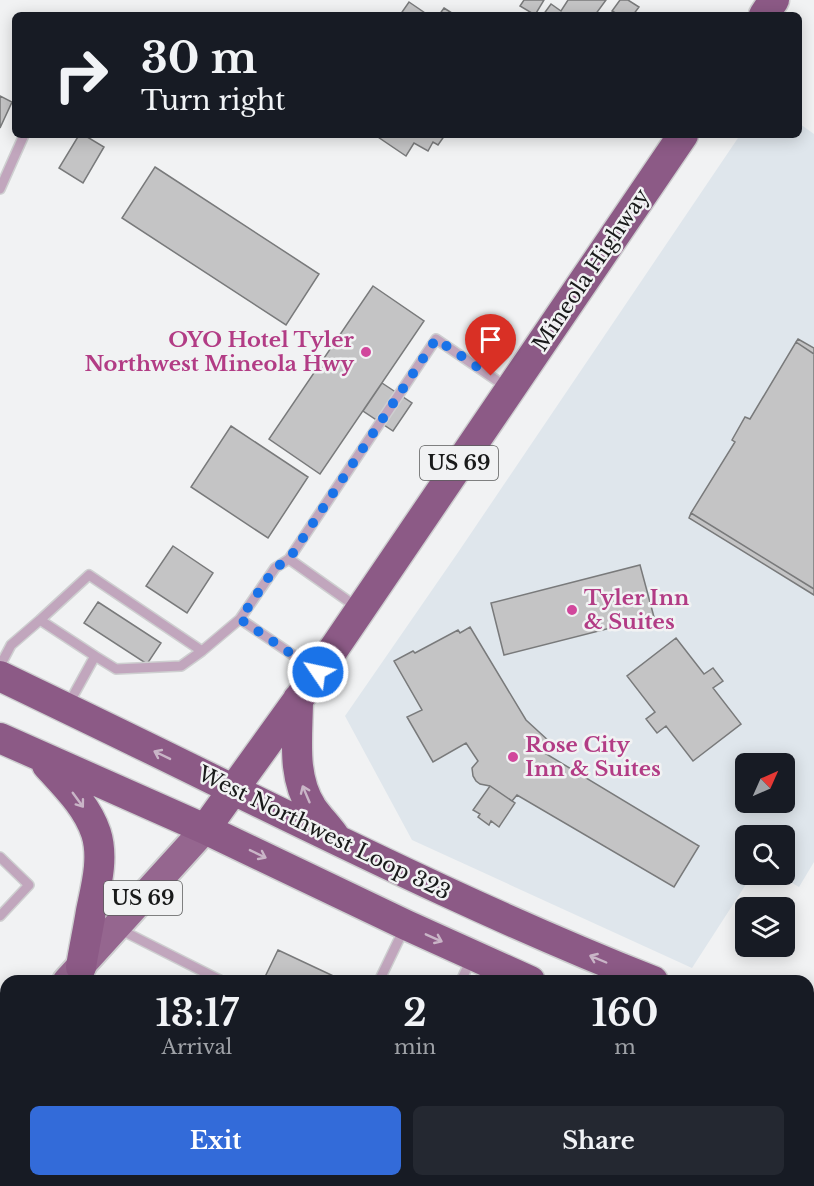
<!DOCTYPE html>
<html lang="en">
<head>
<meta charset="utf-8">
<style>
	:root { --surface:#171b24; --page:#242831; --text:#f1f3f6; --muted:#9ea1a6; --accent:#336bd9 }
	body { margin:0; font-family:"Libre Baskerville",serif; background:var(--page); color:var(--text); height:100vh; display:flex; flex-direction:column; font-size:22px; white-space:nowrap }
	* { box-sizing:border-box; margin:0 }
	p { font-size:20px; color:var(--muted) }
	.icon { flex:none; width:33px; height:33px; fill:none; stroke:currentColor; stroke-width:2; stroke-linecap:round; stroke-linejoin:round }
	.map { position:relative; flex:1; overflow:hidden }
	.side { position:absolute; left:0px; top:975px; width:814px; height:212px; display:flex; flex-direction:column; background:var(--surface); border-radius:18px 18px 0 0; box-shadow:0 3px 15px #0003 }
	.side>* { flex:none }
	.hud { position:absolute; left:12px; top:12px; width:790px; height:126px; border-radius:9px; box-shadow:0 3px 15px #0003; background:#171b24; color:var(--text); overflow:hidden }
	.needle { width:39px; rotate:45deg }
	.fabs { position:absolute; left:735px; top:753px; display:grid; gap:12px }
	.fabs a { display:grid; place-items:center; width:60px; height:60px; border-radius:9px; background:var(--surface); box-shadow:0 3px 15px #0003; font-size:30px }
	.pin { position:absolute; display:grid; place-items:center; width:51px; height:51px; color:#fff; margin:-62px -26px; border-radius:50% 50% 50% 0; rotate:-45deg; box-shadow:0 0 6px #0007 }
	.pin .icon { rotate:45deg }
	.me { position:absolute; width:66px; margin:-33px; rotate:304deg; stroke-linejoin:round; filter:drop-shadow(0 0 4px #0008) }
	.turn { display:flex; align-items:center; gap:21px; height:126px; padding:0 30px; font-size:27px }
	.turn .icon { width:78px; height:78px; stroke-width:2.5 }
	.turn b { display:block; font-size:42px; line-height:51px }
	.eta { display:flex; justify-content:space-evenly; align-items:center; height:102px; text-align:center }
	.eta b { font-size:36px; font-weight:700; line-height:42px }
	.button { display:flex; gap:12px; margin-top:auto; padding:12px 30px }
	.button a { flex:1; height:69px; border-radius:9px; background:var(--accent); color:#fff; font-size:24px; font-weight:700; line-height:69px; text-align:center }
	.button a+a { background:var(--page); color:var(--text) }
	.map>svg:first-child { display:block }
	.built { fill:#dfe6ec; fill-rule:evenodd }
	.building { fill:#c4c4c5; stroke:#797a7b; stroke-width:1.5 }
	.lines { fill:none; stroke-linecap:round; stroke-linejoin:round }
	.service-casing { stroke:#cecfd0; stroke-width:12 }
	.primary-casing { stroke:#cecfd0; stroke-width:32 }
	.trunk-casing { stroke:#cecfd0; stroke-width:33 }
	.service { stroke:#c1a6bd; stroke-width:9 }
	.primary { stroke:#95668f; stroke-width:28 }
	.trunk { stroke:#8c5a86; stroke-width:30 }
	.oneway { stroke:#c9b5c7 }
	.route { stroke:#1a73e8; stroke-width:10; stroke-dasharray:0 18 }
	.hotel-dot { fill:#d1479c; stroke:#f1f2f3; stroke-width:2 }
	.labels { text-anchor:middle; stroke-width:5; stroke-linejoin:round; paint-order:stroke }
	.shield { fill:#f1f2f3; stroke:#5a5b5b; stroke-width:1.5 }
	.shield-label { font-size:20px; font-weight:bold; fill:#191a1a }
	.street-label { font-size:21px; fill:#191a1a; stroke:#f1f2f3 }
	.hotel-label { font-size:21px; font-weight:bold; fill:#b23c85; stroke:#f1f2f3; text-anchor:start }
</style>
</head>
<body>
<div class="map">
<svg width="814" height="1186" viewBox="0 0 814 1186">
	<rect width="100%" height="100%" fill="#f1f2f3"/>
	<!-- built -->
	<path class="built" d="M800,124L814,134V862L799,887L778,875L784,874V836H746V874L752,875L692,968L412,840L345,716L459,551L740,135H800ZM746,764H784V802H746Z"/>
	<!-- building -->
	<path class="building" d="M524,0H544L535,15L520,6Z
		M568,0H606L595,15H543L551,4L561,11Z
		M620,0H628L639,7L633,15H619L612,11Z
		M409,2L428,15H400Z
		M444,8L455,15H439Z
		M0,96L12,102L0,128Z
		M79,135H84L104,147L83,183L59,168Z
		M375,135H445L438,145L433,142L428,151L414,143L406,156Z
		M155,167L319,274L286,325L122,218Z
		M373,286L424,321L320,474L269,439Z
		M798,339L814,348V354L796,342Z
		M796,342L814,354V589L691,513L735,442L732,440L745,417L750,419Z
		M382,383L412,403L393,431L363,411Z
		M231,426L308,477L268,538L191,487Z
		M691,513L814,589V595L689,518Z
		M173,546L213,573L187,613L146,586Z
		M640,565L654,617L504,655L491,603Z
		M98,602L161,643L147,664L84,623Z
		M470,627L526,720L550,742L543,752L699,846L674,887L517,795L512,801L490,786L480,784L476,781L473,776L472,768L478,761L466,743L433,762L407,717L422,710L394,661L413,651L415,653L458,630L460,633Z
		M676,638L704,674L713,668L723,681L713,688L741,724L693,761L666,726L657,733L646,719L655,712L627,676Z
		M490,786L515,803L499,827L491,821L489,825L478,817L480,814L473,810Z
		M278,950L344,981H263Z
		M316,1180H400L406,1186H321Z
		M434,1180H487L483,1186H441Z
		M619,1180H632L637,1186H613Z
		M658,1180H689L693,1184L692,1186H653Z"/>
	<g class="lines">
		<!-- service casing -->
		<g class="service-casing">
			<path id="service" d="M0,189L24,135
				M358,608L289,559L436,339L508,388
				M240,619L315,670
				M40,620L89,575L202,651L240,619L275,568L289,559
				M95,656L116,669L181,666L202,651
				M0,666L11,645L40,620L95,656L68,705
				M0,857L29,885L0,916
				M119,929L222,981
				M379,981L404,929
				M461,981L472,957
				M0,1180L6,1174
				M76,1180L81,1186
				M288,1186L289,1180
				M739,1186L742,1180"/>
		</g>
		<!-- primary casing -->
		<g class="primary-casing">
			<path id="primary" d="M67,981L205,829
				M0,1049L6,1043"/>
		</g>
		<!-- trunk casing -->
		<g class="trunk-casing">
			<path id="trunk" d="M764,15L774,0
				M0,676C79,714 158,752 236,791C373,858 511,925 653,981
				M298,699C298,735 291,776 312,808C319,818 328,827 335,837
				M0,738L205,829L406,925L530,981
				M47,765C66,786 87,806 96,833C104,858 96,887 91,911C88,930 84,948 81,967
				M205,829L318,672L683,135
				M808,1043L814,1045
				M808,1105L814,1108"/>
		</g>
		<!-- service -->
		<use href="#service" class="service"/>
		<!-- primary -->
		<use href="#primary" class="primary"/>
		<!-- trunk -->
		<use href="#trunk" class="trunk"/>
	</g>
	<!-- one-way arrows -->
	<defs><path id="oneway-shaft" d="M-6 0H5M1.5-3L5.5 0L1.5 3" fill="none" stroke-width="1.6" stroke-linecap="round" stroke-linejoin="round" transform="scale(1.5)"/></defs>
	<g class="oneway">
		<use href="#oneway-shaft" transform="translate(162 755) rotate(-154)"/>
		<use href="#oneway-shaft" transform="translate(306 794) rotate(-113)"/>
		<use href="#oneway-shaft" transform="translate(78 800) rotate(54)"/>
		<use href="#oneway-shaft" transform="translate(258 854) rotate(26)"/>
		<use href="#oneway-shaft" transform="translate(434 938) rotate(24)"/>
		<use href="#oneway-shaft" transform="translate(598 959) rotate(-157)"/>
	</g>
	<g class="lines">
		<!-- route -->
		<path class="route" d="M318,672L240,619L275,568L289,559L436,339L491,376"/>
	</g>
	<!-- markers -->
	<g class="hotel-dot">
		<circle cx="366" cy="352" r="6"/>
		<circle cx="572" cy="610" r="6"/>
		<circle cx="513" cy="757" r="6"/>
	</g>
	<g class="labels">
		<!-- shield labels -->
		<g class="shield">
			<rect x="420" y="446" width="78" height="34" rx="4.5"/>
			<rect x="104" y="881" width="78" height="34" rx="4.5"/>
		</g>
		<g class="shield-label">
			<text x="459" y="470">US 69</text>
			<text x="143" y="905">US 69</text>
		</g>
		<!-- street labels -->
		<g class="street-label">
			<text transform="translate(591 270) rotate(-56)" y="7">Mineola Highway</text>
			<text transform="translate(324 833) rotate(26)" y="7">West Northwest Loop 323</text>
		</g>
		<!-- hotel labels -->
		<g class="hotel-label">
			<text x="354" y="347" text-anchor="end">OYO Hotel Tyler<tspan x="354" dy="24">Northwest Mineola Hwy</tspan></text>
			<text x="584" y="605">Tyler Inn<tspan x="584" dy="24">&amp; Suites</tspan></text>
			<text x="525" y="752">Rose City<tspan x="525" dy="24">Inn &amp; Suites</tspan></text>
		</g>
	</g>
</svg>
<div class="fabs">
<a><svg class="needle" viewBox="-14 -14 28 28"><path d="M0-13l5 13h-10z" fill="#e53935"/><path d="M0 13l5-13h-10z" fill="#9ea1a6"/></svg></a>
<a><svg class="icon" aria-label="search" viewBox="0 0 24 24"><circle cx="10" cy="10" r="6"/><path d="M15 15l6 6"/></svg></a>
<a><svg class="icon" aria-label="layers" viewBox="0 0 24 24"><path d="M12 4l9 5-9 5-9-5zM3 14l9 5 9-5"/></svg></a>
</div>
<div class="pin" style="left:491px;top:376px;background:#d93025"><svg class="icon" aria-label="arrive" viewBox="0 0 24 24"><path d="M6 21V4h12l-3 4 3 4H6"/></svg></div>
<svg class="me" style="left:318px;top:672px" viewBox="-20 -20 40 40"><circle r="17" fill="#1a73e8" stroke="#fff" stroke-width="3"/><path d="M0-11L8 9 0 5-8 9z" fill="#fff"/></svg>
<div class="hud">
<div class="turn"><svg class="icon" aria-label="right" viewBox="0 0 24 24"><path d="M7 20v-9h11M14 6l5 5-5 5"/></svg><div><b>30 m</b>Turn right</div></div>
</div>
<section class="side">
<div class="eta">
<div><b>13:17</b><p>Arrival</p></div>
<div><b>2</b><p>min</p></div>
<div><b>160</b><p>m</p></div>
</div>
<div class="button"><a>Exit</a><a>Share</a></div>
</section>
</div>
</body>
</html>
